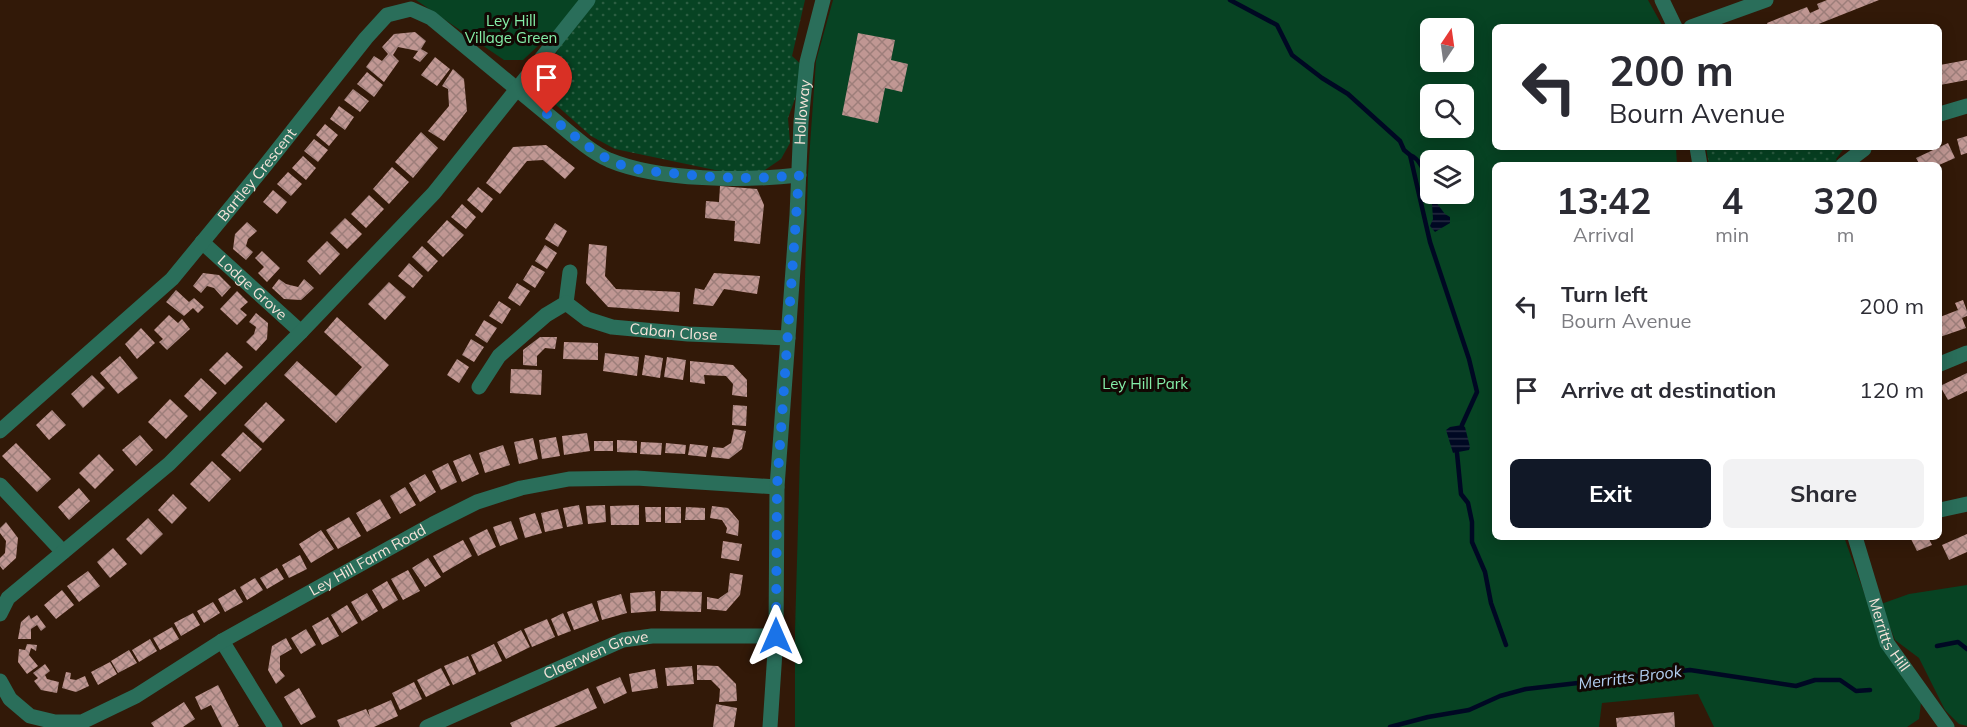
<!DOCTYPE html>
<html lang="en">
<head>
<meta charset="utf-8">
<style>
	:root { --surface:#fff; --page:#f2f2f3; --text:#2b2b33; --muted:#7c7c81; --accent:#111827 }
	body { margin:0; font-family:Mulish,sans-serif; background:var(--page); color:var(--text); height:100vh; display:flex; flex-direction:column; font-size:22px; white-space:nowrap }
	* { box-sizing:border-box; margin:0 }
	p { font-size:20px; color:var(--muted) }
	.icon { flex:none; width:33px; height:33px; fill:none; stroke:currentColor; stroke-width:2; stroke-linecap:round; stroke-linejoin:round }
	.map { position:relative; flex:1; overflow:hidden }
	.panel { position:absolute; left:1492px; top:162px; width:450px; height:378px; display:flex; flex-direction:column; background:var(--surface); border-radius:9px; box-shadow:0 3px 15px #0003 }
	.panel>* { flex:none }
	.banner { position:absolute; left:1492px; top:24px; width:450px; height:126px; border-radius:9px; box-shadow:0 3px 15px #0003; background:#fff; color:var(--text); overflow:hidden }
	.needle { width:39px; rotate:13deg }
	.controls { position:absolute; left:1420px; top:18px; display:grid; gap:12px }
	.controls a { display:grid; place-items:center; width:54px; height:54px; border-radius:9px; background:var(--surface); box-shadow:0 3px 15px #0003; font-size:30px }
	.pin { position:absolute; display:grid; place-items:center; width:51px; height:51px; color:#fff; margin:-62px -26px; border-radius:50% 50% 50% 0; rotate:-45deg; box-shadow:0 0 6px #0007 }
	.pin .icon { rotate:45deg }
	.me { position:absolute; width:66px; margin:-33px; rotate:0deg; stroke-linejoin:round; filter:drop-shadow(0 0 4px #0008) }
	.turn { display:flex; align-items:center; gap:21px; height:126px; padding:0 18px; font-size:27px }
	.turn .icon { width:78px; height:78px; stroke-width:2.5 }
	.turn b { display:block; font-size:42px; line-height:51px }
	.eta { display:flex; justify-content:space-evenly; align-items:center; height:102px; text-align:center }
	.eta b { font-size:36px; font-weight:700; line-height:42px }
	.button { display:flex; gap:12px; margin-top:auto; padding:12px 18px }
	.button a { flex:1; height:69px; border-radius:9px; background:var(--accent); color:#fff; font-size:24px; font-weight:700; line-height:69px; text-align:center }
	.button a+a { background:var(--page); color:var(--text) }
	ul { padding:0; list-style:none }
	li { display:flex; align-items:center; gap:18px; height:84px; padding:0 18px }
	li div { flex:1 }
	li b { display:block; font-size:22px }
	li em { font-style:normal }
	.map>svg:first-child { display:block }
	.grass { fill:url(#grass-dots) }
	.park { fill:#074323; fill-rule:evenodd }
	.water { fill:url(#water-rules) }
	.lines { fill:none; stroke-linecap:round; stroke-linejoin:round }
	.stream { stroke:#000823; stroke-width:4.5 }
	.building { fill:url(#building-cross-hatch) }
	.minor { stroke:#2a6e5a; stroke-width:15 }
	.route { stroke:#1a73e8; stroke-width:10; stroke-dasharray:0 18 }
	.labels { text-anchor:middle; stroke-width:6; stroke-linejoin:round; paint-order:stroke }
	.park-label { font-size:15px; fill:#84eea8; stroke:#120703 }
	.street-label { font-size:15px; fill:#f5e3d9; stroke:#120703 }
	.water-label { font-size:16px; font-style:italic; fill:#b3cff1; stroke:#120703 }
</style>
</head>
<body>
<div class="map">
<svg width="1967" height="727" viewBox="0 0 1967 727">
	<defs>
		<pattern id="grass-dots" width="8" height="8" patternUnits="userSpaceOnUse" patternTransform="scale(1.5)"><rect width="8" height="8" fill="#074323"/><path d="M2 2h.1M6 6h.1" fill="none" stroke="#2c5e42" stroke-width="1.8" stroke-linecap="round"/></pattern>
		<pattern id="water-rules" width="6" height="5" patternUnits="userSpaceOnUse" patternTransform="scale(1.5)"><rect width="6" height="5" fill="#000823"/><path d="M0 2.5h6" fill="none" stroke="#262c42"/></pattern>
		<pattern id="building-cross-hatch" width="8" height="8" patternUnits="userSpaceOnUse" patternTransform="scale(1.5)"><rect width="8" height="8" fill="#c09793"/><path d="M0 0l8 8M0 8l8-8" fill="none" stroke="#9d7e7a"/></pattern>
	</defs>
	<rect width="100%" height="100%" fill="#321908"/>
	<!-- grass -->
	<path class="grass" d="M588,0H805L792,56L806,69L788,118L790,143L781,159L753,178L615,149L591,136L536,87Z
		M1706,147H1845L1836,159L1841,165H1709Z"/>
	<!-- park -->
	<path class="park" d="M416,0H587L523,60H504Z
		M833,0H1648L1663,27H1496V147H1676L1677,165H1496V537H1844L1884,648L1921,703L1919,719L1907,727H1714L1698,694L1602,703L1599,727H795V631L808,173L816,61ZM1431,28H1464V62H1431ZM1431,94H1464V128H1431ZM1431,160H1464V194H1431Z
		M1967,585V726L1959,724L1945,710L1919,658L1895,640L1881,604L1909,594Z"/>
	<!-- water -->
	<path class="water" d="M1435,201L1445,214L1450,217V223L1435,232L1430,226L1433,219L1432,204Z
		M1462,425L1465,427L1470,447L1469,450L1453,453L1446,430L1450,427Z"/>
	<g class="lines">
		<!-- stream -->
		<path class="stream" d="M1230,0L1277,25L1292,55L1322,78L1348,94L1400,141L1404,150L1410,155L1430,242L1469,359L1477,392L1462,425
			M1410,155C1423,160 1426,179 1431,191
			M1432,194L1435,201
			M1457,453L1461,494L1468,503L1472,522V542L1485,572L1491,603L1506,645
			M1937,646L1958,642L1967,649
			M1390,727L1428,717L1469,710L1500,696L1526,689L1690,670L1796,686L1815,680H1840L1856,691L1870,690"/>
	</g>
	<!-- building -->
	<path class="building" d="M1827,0H1879L1811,27H1769L1767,23L1807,7L1810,13L1819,9L1817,4Z
		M415,32L426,41L421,49L428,53L420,62L413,58L418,51L398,47L393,55L399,61L384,82L366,67L374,56L382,61L388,54L382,47L394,34Z
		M858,33L895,40L891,60L908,64L902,92L885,88L878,123L842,115Z
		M435,57L450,69L437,86L421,75Z
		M1967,60V80L1940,85V65Z
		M453,69L464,79L467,111L444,141L428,131L449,106L448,89L442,86Z
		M367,72L383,85L374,97L357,84Z
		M353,89L369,101L360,112L344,100Z
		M339,106L354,117L345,130L330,119Z
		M325,124L338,135L329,146L316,135Z
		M421,132L438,148L413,178L395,162Z
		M1967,136V153L1961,155L1957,139Z
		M314,139L328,150L318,162L304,151Z
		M1948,143L1955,158L1939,165H1920L1916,158Z
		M546,145L575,168L565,179L543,160L527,161L500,194L486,183L513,147Z
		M303,156L316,168L306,180L292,168Z
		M392,167L409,182L389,204L373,189Z
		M288,172L302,184L291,196L277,184Z
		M720,186L757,189L764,205L760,244L734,241L735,221L705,218L706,201L719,202Z
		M478,187L493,199L482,213L467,200Z
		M273,190L287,202L277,214L263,202Z
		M369,195L384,209L366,228L351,214Z
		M462,204L476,217L466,229L451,217Z
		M345,218L362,234L347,249L330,233Z
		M447,220L464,235L443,257L427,242Z
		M247,222L257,231L248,239L246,246L253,252L246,260L233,249L235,234Z
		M555,223L567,231L558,247L545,239Z
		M327,241L340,254L320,275L307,261Z
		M589,244L607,246L605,276L616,289L680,292L679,312L608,307L586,283Z
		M545,245L557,253L547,269L535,261Z
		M422,246L438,261L428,272L412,257Z
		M262,251L280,268L267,282L258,273L264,267L255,258Z
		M409,263L423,276L413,288L398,276Z
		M532,265L545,272L535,288L523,280Z
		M203,273L219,275L231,287L222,297L214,288L207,286L201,293L193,286Z
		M714,273L760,276L757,294L724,289L713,306L693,304L695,288L704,290Z
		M279,279L286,284L298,287L304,279L314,288L301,300L284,299L272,288Z
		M389,282L406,297L385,320L368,304Z
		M517,283L530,291L520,306L508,298Z
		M176,290L189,302L194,298L204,307L198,313L193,308L184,316L166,302Z
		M237,291L248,302L240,309L247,315L237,325L220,309Z
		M1963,300L1967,311V316L1962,318L1966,328L1940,337V317L1958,310L1955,303Z
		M499,301L511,309L502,324L489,316Z
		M256,313L268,323L267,339L256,351L246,342L254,334L256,327L249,322Z
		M169,315L178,323L182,319L190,329L167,350L159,342L163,339L154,330Z
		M337,317L389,365L336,423L284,375L297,361L336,396L362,367L324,332Z
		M484,320L497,328L487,343L475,335Z
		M141,328L155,343L137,359L125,344Z
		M540,337H557L555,349L545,348L537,356V366L523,365V350Z
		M471,339L484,347L474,362L462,355Z
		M564,342L598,343V360L563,359Z
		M227,352L243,367L225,385L209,370Z
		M605,353L639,357L637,376L603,371Z
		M645,355L663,358L660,378L642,375Z
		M120,356L138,378L118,394L100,373Z
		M667,357L686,360L683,380L664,377Z
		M457,359L469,367L459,383L447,375Z
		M690,361L733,365L747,380V397L732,395L733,384L726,376L704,375L705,384L690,382Z
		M511,369L542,370L541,395L510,393Z
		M1967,373V391L1948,400L1940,386Z
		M92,375L105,388L83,408L71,394Z
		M201,378L217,393L200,411L184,396Z
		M170,399L188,416L166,439L148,422Z
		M266,402L285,420L263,443L244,425Z
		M733,405L747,406L746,426L732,425Z
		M52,410L66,425L49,440L36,425Z
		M734,429L746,431L742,449L729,459L711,457L713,447L723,448L731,443Z
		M243,432L262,449L240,472L221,455Z
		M587,433L590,451L564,455L562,436Z
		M140,435L153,450L136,466L122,450Z
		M556,437L560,456L542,459L539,440Z
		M533,438L538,459L519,464L514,442Z
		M617,440L637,441V453L617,452Z
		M594,441H613V451H594Z
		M641,442L662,443L661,455L640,454Z
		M16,443L51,479L37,492L2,456Z
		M666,443L686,445L685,454L665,453Z
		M690,444L708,446L706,457L688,455Z
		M503,445L510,465L485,473L479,453Z
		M99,454L114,470L95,489L79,473Z
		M470,454L479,474L462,482L453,461Z
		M212,461L231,479L209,502L190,484Z
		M448,463L457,482L441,490L432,471Z
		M425,474L436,492L420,502L409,483Z
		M405,487L416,505L400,514L390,496Z
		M79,488L90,501L69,520L58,507Z
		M173,494L187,508L172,524L158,510Z
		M380,499L391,518L367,532L356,513Z
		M579,505L583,524L567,527L563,508Z
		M605,505L606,522L588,524L586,506Z
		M639,505V525H611L610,506Z
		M712,506L728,508L739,521L738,536L726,533L727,528L722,520L710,518Z
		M645,507H661V522H646Z
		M665,507H681V523H665Z
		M686,507L705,508V520H685Z
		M558,509L563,528L545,532L541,513Z
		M535,513L542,533L525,538L519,518Z
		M349,517L361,536L338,549L326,530Z
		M148,518L163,534L141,555L126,539Z
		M511,521L518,539L500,546L493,527Z
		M6,522L18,538L16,558L3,570L0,566V558L5,553L6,541L0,533V528Z
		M487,529L496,547L478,556L469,538Z
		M321,530L334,549L311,563L299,544Z
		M1967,534V552L1949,560L1942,545Z
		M1910,537H1928L1932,545L1917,551Z
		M463,540L472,556L443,573L433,556Z
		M723,541L742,544L739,561L721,558Z
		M113,548L127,564L110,578L97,562Z
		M300,555L307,569L289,578L282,565Z
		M428,558L441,577L425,587L412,568Z
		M277,568L284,579L267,589L260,578Z
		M408,570L420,591L403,600L391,579Z
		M88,571L100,586L79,602L67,586Z
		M730,573L743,575L740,595L726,611L707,609V597L718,599L728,592Z
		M255,578L263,590L247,600L240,587Z
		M387,581L398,600L383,609L372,590Z
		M235,589L243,602L225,612L218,599Z
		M62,590L74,605L56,619L44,605Z
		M655,591L656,611L631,613L630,593Z
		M661,591L702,592L701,612L660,611Z
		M367,593L378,611L362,621L351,602Z
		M621,594L627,613L602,620L597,601Z
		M213,602L220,613L204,623L197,611Z
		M592,603L599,621L574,630L567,612Z
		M347,605L358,623L342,633L331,615Z
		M193,613L200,625L181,636L174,623Z
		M563,613L571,631L558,636L551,619Z
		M29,615L31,619L37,615L46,627L41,631L37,625L31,629V639H18L21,622Z
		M328,617L339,636L322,645L312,626Z
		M547,619L555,637L532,647L524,629Z
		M172,627L179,639L160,650L153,638Z
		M306,629L316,645L301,654L291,638Z
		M521,630L530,647L506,659L497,642Z
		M286,638L292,649L280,656V670L285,676L276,684L268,670L272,646Z
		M150,639L157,651L139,662L132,650Z
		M27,644L37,645L36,651L31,648L29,655L38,666L27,674L18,662L19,649L25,650Z
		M494,644L502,661L479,672L471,655Z
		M129,650L137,663L118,673L111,661Z
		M468,656L476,674L453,685L444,666Z
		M110,662L117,674L98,685L91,672Z
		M45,664L50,671L45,675L47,679L59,682L57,693L41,690L34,681L38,678L33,673Z
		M697,665L718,666L736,684L737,701L719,702L720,689L711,680H697Z
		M692,666L694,684L667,686L665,668Z
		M441,668L450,685L426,697L417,680Z
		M655,669L658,688L632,692L629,674Z
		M66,672L71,673L70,679L76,680L85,676L89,686L76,692L62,688Z
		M620,677L627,693L604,704L596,687Z
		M414,682L422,699L400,710L392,693Z
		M218,685L239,726L237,727H222L211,705L201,710L195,697Z
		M299,688L316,717L301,725L284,697Z
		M588,688L597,708L554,727H512L510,723Z
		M391,700L398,716L374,727H340L337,720L366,709L370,717L368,710Z
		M184,702L195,719L183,727H154L151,723Z
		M716,704L737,708L734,727H713Z
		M1674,712L1675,727H1617L1616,718Z"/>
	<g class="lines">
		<!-- minor -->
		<g class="minor">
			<path d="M1662,0L1675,27"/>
			<path d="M1691,27L1766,0"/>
			<path d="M1940,114L1967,106"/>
			<path d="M1697,147L1700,165"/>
			<path d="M1843,165L1864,149"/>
			<path id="s1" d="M202,242L301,332"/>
			<path d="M566,303L570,272"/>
			<path d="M1940,364L1967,353"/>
			<path id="s2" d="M479,387L499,356L546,315L566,303L587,319L612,327L688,334L788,338"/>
			<path id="s3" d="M0,431L172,279L264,167L366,38L387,15L411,9L431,18C470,50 508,82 547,114C566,129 587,150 609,160C659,181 745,181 799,175"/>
			<path d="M0,485L63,552"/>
			<path d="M1940,510L1967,504"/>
			<path id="s4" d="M1855,537L1887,643L1947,727"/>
			<path d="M0,614L8,598L169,464L301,332L434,193L588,0"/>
			<path d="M222,641L275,727"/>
			<path id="s5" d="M0,681L10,699L30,716L55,722H82L136,696L222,641L433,524L477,502L521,488L569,479L636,478L777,487"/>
			<path id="s6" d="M427,727L623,640L652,636H776"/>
			<path id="s7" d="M770,727L776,636L777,487L797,215L801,122L807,62L823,0"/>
		</g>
	</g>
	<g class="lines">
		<!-- route -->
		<path class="route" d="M547,114C566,129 585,146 606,158C625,169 648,171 669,173C713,178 755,180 799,175L777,487L776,636"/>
	</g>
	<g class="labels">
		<!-- park labels -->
		<g class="park-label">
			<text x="511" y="26">Ley Hill<tspan x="511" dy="17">Village Green</tspan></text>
			<text x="1145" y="389">Ley Hill Park</text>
		</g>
		<!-- street labels -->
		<g class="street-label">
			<text dy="5" stroke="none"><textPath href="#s7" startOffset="616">Holloway</textPath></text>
			<text dy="5" stroke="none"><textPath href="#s3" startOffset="364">Bartley Crescent</textPath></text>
			<text dy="5" stroke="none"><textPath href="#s1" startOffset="68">Lodge Grove</textPath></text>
			<text dy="5" stroke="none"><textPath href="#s2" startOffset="237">Caban Close</textPath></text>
			<text dy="5" stroke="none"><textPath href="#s5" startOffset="428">Ley Hill Farm Road</textPath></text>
			<text dy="5" stroke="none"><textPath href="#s4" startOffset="104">Merritts Hill</textPath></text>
			<text dy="5" stroke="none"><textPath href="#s6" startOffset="184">Claerwen Grove</textPath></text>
		</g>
		<!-- water labels -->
		<g class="water-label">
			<text transform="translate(1630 677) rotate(-7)" y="6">Merritts Brook</text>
		</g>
	</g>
</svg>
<div class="controls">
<a><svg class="needle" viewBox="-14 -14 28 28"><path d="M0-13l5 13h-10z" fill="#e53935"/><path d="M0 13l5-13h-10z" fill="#7c7c81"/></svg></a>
<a><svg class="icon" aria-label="search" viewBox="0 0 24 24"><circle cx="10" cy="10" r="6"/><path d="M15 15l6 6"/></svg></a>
<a><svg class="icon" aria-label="layers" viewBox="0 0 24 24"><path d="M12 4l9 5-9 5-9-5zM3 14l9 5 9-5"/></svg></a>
</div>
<div class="pin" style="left:547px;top:114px;background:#d93025"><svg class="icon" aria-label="arrive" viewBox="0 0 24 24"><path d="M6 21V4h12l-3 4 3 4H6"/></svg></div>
<svg class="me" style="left:776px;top:636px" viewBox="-20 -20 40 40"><path d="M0-17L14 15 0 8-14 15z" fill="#1a73e8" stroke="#fff" stroke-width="4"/></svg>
<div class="banner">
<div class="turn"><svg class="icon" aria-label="left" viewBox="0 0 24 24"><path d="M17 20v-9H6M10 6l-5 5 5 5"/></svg><div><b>200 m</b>Bourn Avenue</div></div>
</div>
<section class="panel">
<div class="eta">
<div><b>13:42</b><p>Arrival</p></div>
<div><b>4</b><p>min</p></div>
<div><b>320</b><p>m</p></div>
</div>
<ul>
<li><svg class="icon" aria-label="left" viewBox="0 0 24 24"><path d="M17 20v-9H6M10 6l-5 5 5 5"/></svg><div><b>Turn left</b><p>Bourn Avenue</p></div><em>200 m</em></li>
<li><svg class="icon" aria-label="arrive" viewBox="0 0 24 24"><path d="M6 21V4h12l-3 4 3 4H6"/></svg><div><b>Arrive at destination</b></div><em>120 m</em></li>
</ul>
<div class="button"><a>Exit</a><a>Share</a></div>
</section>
</div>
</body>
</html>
